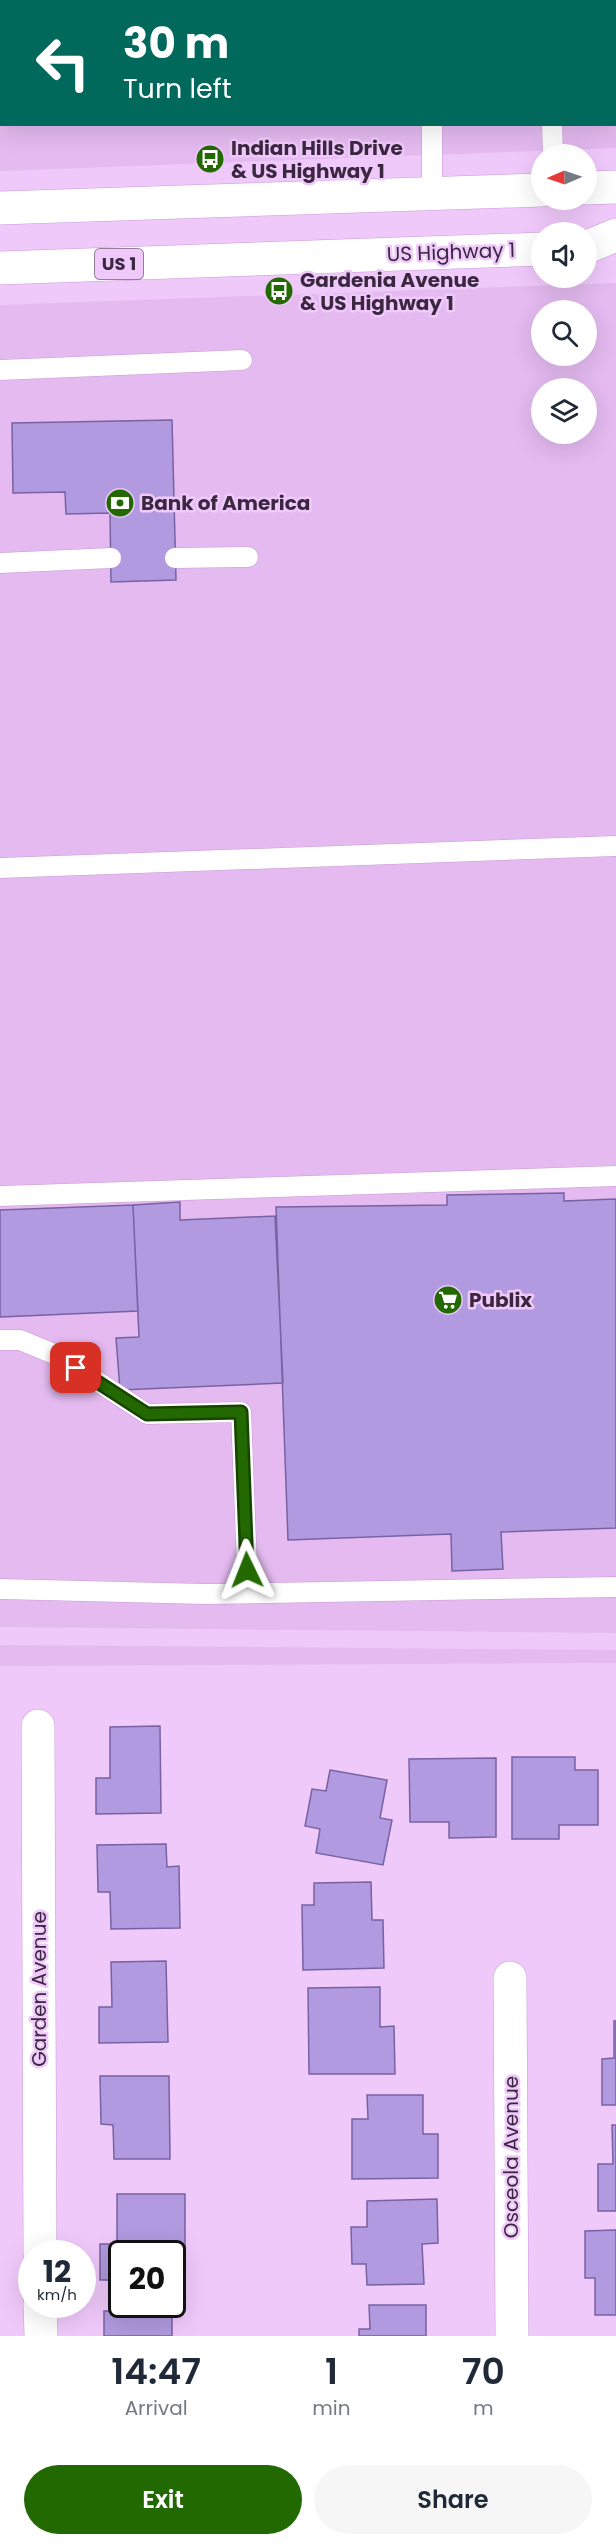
<!DOCTYPE html>
<html lang="en">
<head>
<meta charset="utf-8">
<style>
	:root { --surface:#fff; --page:#f6f6f7; --text:#1f2937; --muted:#747a83; --accent:#236902 }
	body { margin:0; font-family:Poppins,sans-serif; background:var(--page); color:var(--text); height:100vh; display:flex; flex-direction:column; font-size:22px; white-space:nowrap }
	* { box-sizing:border-box; margin:0 }
	p { font-size:20px; color:var(--muted) }
	.icon { flex:none; width:33px; height:33px; fill:none; stroke:currentColor; stroke-width:2; stroke-linecap:round; stroke-linejoin:round }
	.map { position:relative; height:2336px; overflow:hidden }
	.details { display:flex; flex-direction:column; background:var(--surface); flex:1 }
	.details>* { flex:none }
	.guide { position:absolute; left:0px; top:0px; width:616px; height:126px; box-shadow:0 6px 24px #0002; background:#00695c; color:#fff; overflow:hidden }
	.needle { width:39px; rotate:268deg }
	.tools { position:absolute; left:531px; top:144px; display:grid; gap:12px }
	.tools a { display:grid; place-items:center; width:66px; height:66px; border-radius:50%; background:var(--surface); box-shadow:0 6px 24px #0002; font-size:30px }
	.speed { position:absolute; left:18px; top:2240px; display:flex; gap:12px; font-size:30px; font-weight:700; text-align:center }
	.speed>* { display:grid; place-content:center; width:78px; height:78px; border-radius:50%; background:var(--surface); box-shadow:0 6px 24px #0002; line-height:1 }
	.speed small { font-size:15px; font-weight:400 }
	.speed .limit { border:3px solid #111; border-radius:9px; background:#fff; color:#111 }
	.pin { position:absolute; display:grid; place-items:center; width:51px; height:51px; color:#fff; margin:-26px; border-radius:12px; box-shadow:0 3px 9px #0006 }
	.me { position:absolute; width:66px; margin:-33px; rotate:358deg; stroke-linejoin:round; filter:drop-shadow(0 0 4px #0008) }
	.turn { display:flex; align-items:center; gap:21px; height:126px; padding:0 24px; font-size:27px }
	.turn .icon { width:78px; height:78px; stroke-width:2.5 }
	.turn b { display:block; font-size:42px; line-height:51px }
	.eta { display:flex; justify-content:space-evenly; align-items:center; height:102px; text-align:center }
	.eta b { font-size:36px; font-weight:600; line-height:42px }
	.primary-button { display:flex; gap:12px; margin-top:auto; padding:12px 24px }
	.primary-button a { flex:1; height:69px; border-radius:36px; background:var(--accent); color:#fff; font-size:24px; font-weight:600; line-height:69px; text-align:center }
	.primary-button a+a { background:var(--page); color:var(--text) }
	.map>svg:first-child { display:block }
	.built { fill:#e4baf0; fill-rule:evenodd }
	.building { fill:#b19adf; stroke:#7862a2; stroke-width:1.5 }
	.lines { fill:none; stroke-linecap:round; stroke-linejoin:round }
	.lane-casing { stroke:#c999d6; stroke-width:21 }
	.street-casing { stroke:#c999d6; stroke-width:34 }
	.primary-casing { stroke:#c999d6; stroke-width:34 }
	.lane { stroke:#fff; stroke-width:20 }
	.street { stroke:#fff; stroke-width:33 }
	.primary { stroke:#fff; stroke-width:33 }
	.route-casing { stroke:#174401; stroke-width:15 }
	.route { stroke:#236902; stroke-width:10 }
	.labels { text-anchor:middle; stroke-width:5; stroke-linejoin:round; paint-order:stroke }
	.shield { fill:#f0c9fb; stroke:#715878; stroke-width:1.5 }
	.shield-label { font-size:18px; font-weight:bold; fill:#3b2840 }
	.poi-label { font-size:20px; font-weight:bold; fill:#3b2840; stroke:#f0c9fb; text-anchor:start }
	.street-label { font-size:20px; fill:#3b2840; stroke:#f0c9fb }
</style>
</head>
<body>
<div class="map">
<svg width="616" height="2336" viewBox="0 0 616 2336">
	<rect width="100%" height="100%" fill="#f0c9fb"/>
	<!-- built -->
	<path class="built" d="M0,0H616V148L0,171ZM2,2H615V124H2Z
		M616,283V1633L0,1627V305ZM542,310H586V356H542ZM542,388H586V434H542Z
		M0,1645L616,1650V1663L0,1666Z"/>
	<!-- building -->
	<path class="building" d="M573,0H616V15L615,2Z
		M172,420L176,580L111,582L110,513L66,514L65,492L13,493L12,423Z
		M564,1193V1201L616,1199V1528L501,1532L503,1569L452,1571L451,1534L288,1540L276,1207L447,1205V1195Z
		M180,1202V1220L275,1216L283,1383L120,1390L116,1338L139,1337L133,1205Z
		M133,1205L138,1311L0,1317V1210Z
		M160,1726L161,1813L96,1814V1778H110V1727Z
		M512,1757H575V1770H598V1825H559V1839H512Z
		M496,1758V1837L449,1838V1822H410L409,1759Z
		M330,1770L387,1780L380,1818L392,1820L383,1865L316,1853L320,1829L305,1826L312,1789L326,1791Z
		M166,1844L167,1867L179,1866L180,1928L111,1929L110,1892H98L97,1845Z
		M371,1882L372,1920H383L384,1968L303,1970L302,1905H314V1883Z
		M166,1961L168,2042L99,2043V2007H112L111,1962Z
		M380,1987V2027L394,2026L395,2074H309L308,1988Z
		M614,2021H616V2105H602V2059L614,2058Z
		M100,2076H169L170,2159H114L113,2125L101,2124Z
		M367,2095H423V2134H438V2178L352,2179V2119H368Z
		M612,2125H616V2211H598V2164H613Z
		M117,2194H185V2261H172V2253H122V2280H100V2244H117Z
		M437,2199L438,2243L422,2244L424,2284L367,2285L366,2264H352L351,2227H367V2201Z
		M616,2230V2315H595V2278H585V2231Z
		M369,2305H426V2336H359V2329H370Z
		M104,2311H172V2336H104Z"/>
	<g class="lines">
		<!-- lane casing -->
		<g class="lane-casing">
			<path id="lane" d="M549,0V2
				M563,0V2
				M433,2V0
				M615,45H616
				M552,124L553,154
				M432,193V124
				M0,370L242,360
				M175,558L248,557
				M0,563L111,558
				M0,868L616,846
				M0,1196L616,1176
				M0,1340H20L59,1356L147,1414L241,1412L248,1593
				M0,1589L206,1594L616,1587"/>
		</g>
		<!-- street casing -->
		<g class="street-casing">
			<path id="street" d="M38,1726L40,2253
				M510,1978L512,2336
				M40,2304L41,2336"/>
		</g>
		<!-- primary casing -->
		<g class="primary-casing">
			<path id="primary" d="M586,188L616,187
				M0,208L542,190
				M587,247L616,235
				M0,268L542,249"/>
		</g>
		<!-- lane -->
		<use href="#lane" class="lane"/>
		<!-- street -->
		<use href="#street" class="street"/>
		<!-- primary -->
		<use href="#primary" class="primary"/>
	</g>
	<g class="lines">
		<!-- route casing -->
		<g class="route-casing">
			<path id="route" d="M76,1368L147,1414L241,1412L247,1570"/>
		</g>
		<!-- route -->
		<use href="#route" class="route"/>
	</g>
	<!-- icons -->
	<defs>
		<g id="bus-disc" transform="scale(1.5)"><circle r="9.5" fill="#236902" stroke="#f0c9fb"/><path d="M-5-6H5V4H4V6H2V4H-2V6H-4V4H-5ZM-3.5-4V0h7V-4ZM-3.5 1.2v1.5H-2V1.2ZM2 1.2v1.5H3.5V1.2Z" fill="#fff"/></g>
		<g id="bank-disc" transform="scale(1.5)"><circle r="9.5" fill="#236902" stroke="#f0c9fb"/><path d="M-6-4H6V4H-6ZM0-2.3a2.3 2.3 0 1 0 0 4.6a2.3 2.3 0 1 0 0-4.6Z" fill="#fff"/></g>
		<g id="supermarket-disc" transform="scale(1.5)"><circle r="9.5" fill="#236902" stroke="#f0c9fb"/><path d="M-6-5.5h2.5l.6 2H6L4.5 2H-2.5L-4.4-4H-6ZM-1.5 3.2a1.3 1.3 0 1 0 .1 0ZM3 3.2a1.3 1.3 0 1 0 .1 0Z" fill="#fff"/></g>
	</defs>
	<g fill-rule="evenodd">
		<use href="#bus-disc" x="210" y="159"/>
		<use href="#bus-disc" x="279" y="291"/>
		<use href="#bank-disc" x="120" y="503"/>
		<use href="#supermarket-disc" x="448" y="1300"/>
	</g>
	<g class="labels">
		<!-- shield labels -->
		<rect class="shield" x="95" y="249" width="48" height="30" rx="4.5"/>
		<g class="shield-label">
			<text x="119" y="270">US 1</text>
		</g>
		<!-- poi labels -->
		<g class="poi-label">
			<text x="231" y="155">Indian Hills Drive<tspan x="231" dy="23">&amp; US Highway 1</tspan></text>
			<text x="300" y="287">Gardenia Avenue<tspan x="300" dy="23">&amp; US Highway 1</tspan></text>
			<text x="141" y="510">Bank of America</text>
			<text x="469" y="1307">Publix</text>
		</g>
		<!-- street labels -->
		<g class="street-label">
			<text transform="translate(451 252) rotate(-2)" y="7">US Highway 1</text>
			<text transform="translate(39 1989) rotate(-90)" y="7">Garden Avenue</text>
			<text transform="translate(511 2157) rotate(-90)" y="7">Osceola Avenue</text>
		</g>
	</g>
</svg>
<div class="tools">
<a><svg class="needle" viewBox="-14 -14 28 28"><path d="M0-13l5 13h-10z" fill="#e53935"/><path d="M0 13l5-13h-10z" fill="#747a83"/></svg></a>
<a><svg class="icon" aria-label="sound" viewBox="0 0 24 24"><path d="M4 9h4l5-4v14l-5-4H4zM17 9q2 3 0 6"/></svg></a>
<a><svg class="icon" aria-label="search" viewBox="0 0 24 24"><circle cx="10" cy="10" r="6"/><path d="M15 15l6 6"/></svg></a>
<a><svg class="icon" aria-label="layers" viewBox="0 0 24 24"><path d="M12 4l9 5-9 5-9-5zM3 14l9 5 9-5"/></svg></a>
</div>
<div class="speed"><div>12<small>km/h</small></div><div class="limit">20</div></div>
<div class="pin" style="left:76px;top:1368px;background:#d93025"><svg class="icon" aria-label="arrive" viewBox="0 0 24 24"><path d="M6 21V4h12l-3 4 3 4H6"/></svg></div>
<svg class="me" style="left:247px;top:1570px" viewBox="-20 -20 40 40"><path d="M0-17L14 15 0 8-14 15z" fill="#236902" stroke="#fff" stroke-width="4"/></svg>
<div class="guide">
<div class="turn"><svg class="icon" aria-label="left" viewBox="0 0 24 24"><path d="M17 20v-9H6M10 6l-5 5 5 5"/></svg><div><b>30 m</b>Turn left</div></div>
</div>
</div>
<section class="details">
<div class="eta">
<div><b>14:47</b><p>Arrival</p></div>
<div><b>1</b><p>min</p></div>
<div><b>70</b><p>m</p></div>
</div>
<div class="primary-button"><a>Exit</a><a>Share</a></div>
</section>
</body>
</html>
